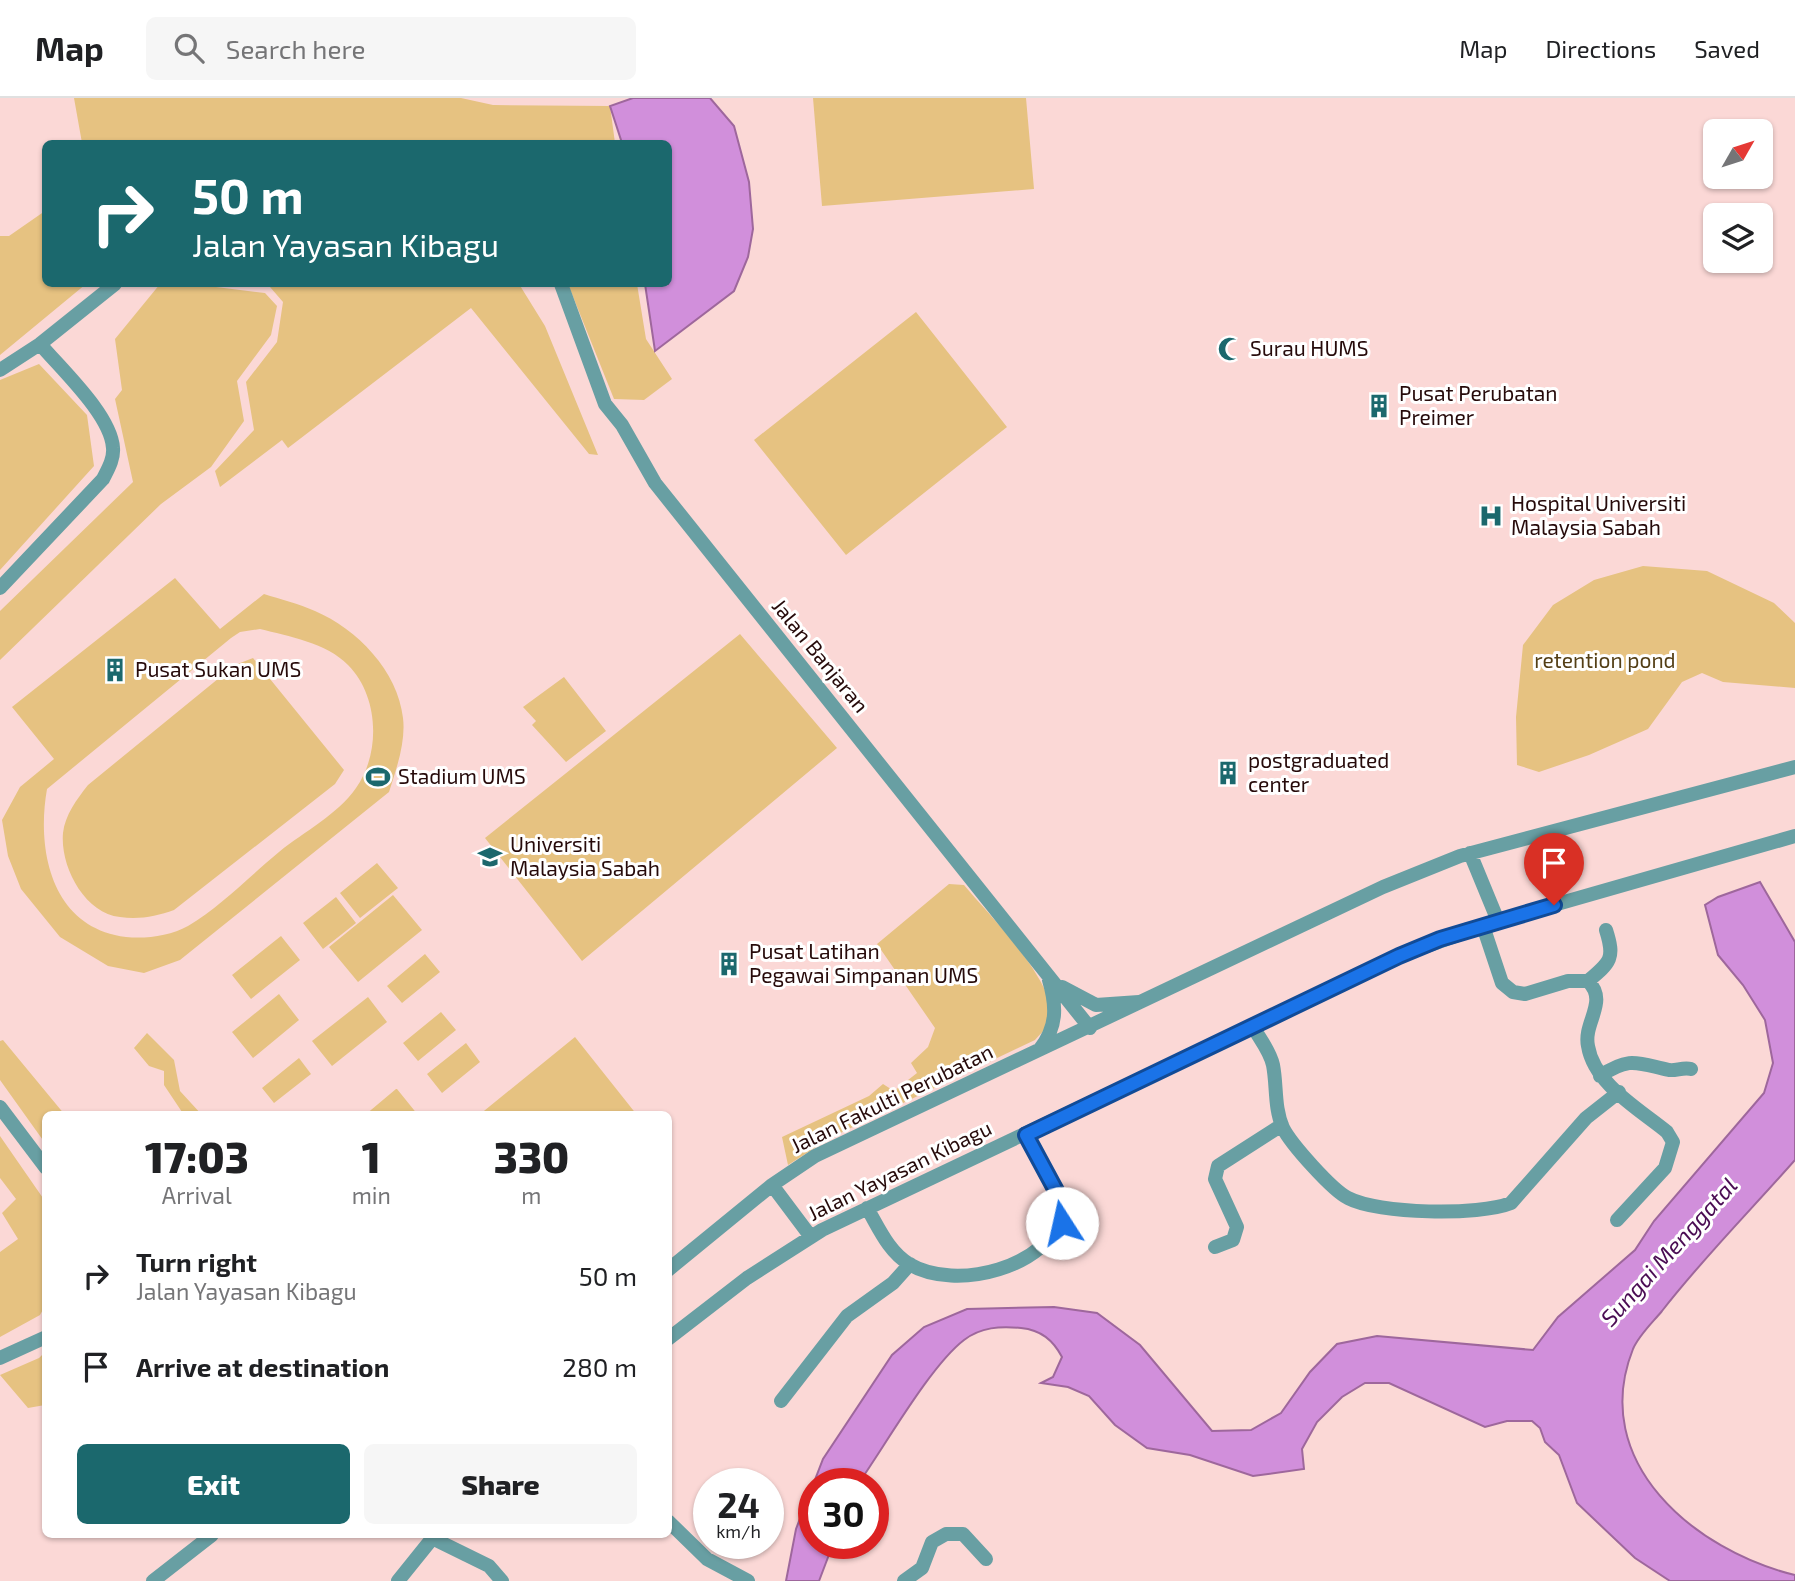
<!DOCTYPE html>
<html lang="en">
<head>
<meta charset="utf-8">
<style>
	:root { --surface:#fff; --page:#f6f6f6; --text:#202124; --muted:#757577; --line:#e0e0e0; --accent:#1b686d }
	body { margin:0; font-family:"Exo 2",sans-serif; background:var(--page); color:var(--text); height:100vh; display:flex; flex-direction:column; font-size:26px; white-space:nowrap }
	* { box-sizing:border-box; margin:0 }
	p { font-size:23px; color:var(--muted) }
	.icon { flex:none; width:38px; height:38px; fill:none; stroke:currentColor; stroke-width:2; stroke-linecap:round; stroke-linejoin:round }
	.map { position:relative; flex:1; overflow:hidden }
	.drawer { position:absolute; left:42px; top:1013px; width:630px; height:427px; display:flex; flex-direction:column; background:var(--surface); border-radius:10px; box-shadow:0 2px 5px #0004 }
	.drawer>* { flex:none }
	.top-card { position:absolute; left:42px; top:42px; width:630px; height:147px; border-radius:10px; box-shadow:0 2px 5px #0004; background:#1b686d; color:#fff; overflow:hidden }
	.needle { width:46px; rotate:51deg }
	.fabs { position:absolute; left:1703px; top:21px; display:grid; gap:14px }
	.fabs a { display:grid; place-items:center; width:70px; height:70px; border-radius:10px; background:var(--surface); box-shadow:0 2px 5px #0004; font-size:35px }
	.speed { position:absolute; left:693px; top:1370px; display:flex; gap:14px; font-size:35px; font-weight:700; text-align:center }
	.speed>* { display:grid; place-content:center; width:91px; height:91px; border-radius:50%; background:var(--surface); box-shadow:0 2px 5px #0004; line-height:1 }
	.speed small { font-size:18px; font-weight:400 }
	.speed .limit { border:10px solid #d22; background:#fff; color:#111 }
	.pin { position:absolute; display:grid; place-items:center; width:60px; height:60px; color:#fff; margin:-72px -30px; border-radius:50% 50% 50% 0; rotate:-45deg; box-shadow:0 0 7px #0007 }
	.pin .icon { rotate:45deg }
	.me { position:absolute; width:77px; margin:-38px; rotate:350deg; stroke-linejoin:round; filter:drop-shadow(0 0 5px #0008) }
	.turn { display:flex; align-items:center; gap:24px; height:147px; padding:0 35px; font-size:32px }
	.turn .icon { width:91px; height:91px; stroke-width:2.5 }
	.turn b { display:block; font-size:49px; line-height:60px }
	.eta { display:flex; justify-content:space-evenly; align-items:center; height:119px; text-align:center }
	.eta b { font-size:42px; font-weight:800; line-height:49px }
	.button { display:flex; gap:14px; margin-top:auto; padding:14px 35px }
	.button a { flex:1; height:80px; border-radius:10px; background:var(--accent); color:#fff; font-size:28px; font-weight:800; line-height:80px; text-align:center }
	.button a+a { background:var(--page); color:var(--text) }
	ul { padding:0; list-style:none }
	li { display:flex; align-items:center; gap:21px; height:91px; padding:0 35px }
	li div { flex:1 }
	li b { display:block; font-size:26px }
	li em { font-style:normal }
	header { display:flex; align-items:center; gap:42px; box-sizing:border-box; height:98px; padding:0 35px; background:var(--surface); border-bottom:2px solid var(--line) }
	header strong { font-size:33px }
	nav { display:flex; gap:38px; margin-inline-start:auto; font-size:24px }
	.search { width:490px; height:63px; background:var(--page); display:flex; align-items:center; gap:18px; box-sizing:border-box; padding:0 24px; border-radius:10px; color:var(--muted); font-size:26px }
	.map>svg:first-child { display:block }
	.green { fill:#e6c281; fill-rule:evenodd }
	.water { fill:#d18fdb; stroke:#9e679c; stroke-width:2 }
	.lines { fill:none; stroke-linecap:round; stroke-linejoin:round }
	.minor { stroke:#689fa3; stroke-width:14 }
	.route-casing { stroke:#114b97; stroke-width:18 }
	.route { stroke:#1a73e8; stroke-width:12 }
	.labels { text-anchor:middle; stroke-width:6; stroke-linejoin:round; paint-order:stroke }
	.poi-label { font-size:21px; fill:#260a0a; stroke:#fff; text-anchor:start }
	.street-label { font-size:21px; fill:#260a0a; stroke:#fff }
	.park-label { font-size:21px; fill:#543f16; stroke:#fff }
	.water-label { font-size:23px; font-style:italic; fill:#4a0c53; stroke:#fff }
</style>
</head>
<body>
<header>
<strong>Map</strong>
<div class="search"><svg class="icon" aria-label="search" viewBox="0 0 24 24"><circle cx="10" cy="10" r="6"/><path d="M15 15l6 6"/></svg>Search here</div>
<nav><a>Map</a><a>Directions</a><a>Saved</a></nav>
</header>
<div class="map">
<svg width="1795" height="1483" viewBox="0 0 1795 1483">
	<rect width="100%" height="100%" fill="#fbd8d6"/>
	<!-- green -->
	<path class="green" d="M74,0H461L493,7L610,8L615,45H82Z
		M813,0H1026L1034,91L822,108Z
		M45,113L46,186H86L0,257V138H9Z
		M160,186H192L265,195L277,208L271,237L237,283L244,323L211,369L161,406L0,562V513L133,384L115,301L122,292L115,241Z
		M239,186H519L545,228L598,357L589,356L471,210L288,350L282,342L220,389L215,373L254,332L246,284L277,244L283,204L270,189Z
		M568,186H637L646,241L672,281L644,302L614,301Z
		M916,214L1007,329L846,457L754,342Z
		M39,266L87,317L94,368L0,472V282Z
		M1643,468L1707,473L1774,505L1795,525V590L1723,584L1702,575L1682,584L1648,631L1589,657L1539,674L1517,667L1516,619L1523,547L1553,507L1594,482Z
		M175,480L220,531L264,496C280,501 299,506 315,513C357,531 398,573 403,620C406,644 396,672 389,694L180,862L144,875L108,868L60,839L21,791L8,758L2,722L20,689L54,661L12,609ZM260,531C288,538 327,545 348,567C379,598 381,655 356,690C337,717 305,733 279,754C250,778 220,809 188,828C170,838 146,841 126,839C52,830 36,753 47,691L231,540L240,534Z
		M740,536L837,650L582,863L485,740Z
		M253,560L344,672L335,686L174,812C157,818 139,822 120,819C84,815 60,768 63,735C65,717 77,701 88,687L235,567Z
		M564,579L606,633L566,664L532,627L536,623L523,609Z
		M377,765L398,790L360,820L340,795Z
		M949,786L964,787C988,816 1057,884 1051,921C1049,929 1040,936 1035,942L832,1039L788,1067L782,1039L869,998L883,986L894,993L917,975L911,965L928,949L935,930L877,846Z
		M393,797L422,832L358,884L329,849Z
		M336,799L356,825L323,851L303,825Z
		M281,838L300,862L251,901L232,877Z
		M425,856L440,874L402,905L387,888Z
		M279,896L299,922L253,960L232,934Z
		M368,899L387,924L332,968L312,943Z
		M441,914L456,932L418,963L403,945Z
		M147,935L174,962L180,993L202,1017H184L164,987V973L149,968L134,950Z
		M575,939L637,1017H479Z
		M3,942L65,1017H46L45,1045L0,982V943Z
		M466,945L480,964L442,995L427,976Z
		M299,960L311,976L274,1005L262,990Z
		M397,991L418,1017H365L396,991Z
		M0,1038L45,1103V1208L40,1217L0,1239V1154L18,1141L2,1115L16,1101L0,1080Z
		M45,1254V1307L28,1310L0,1277L39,1260Z"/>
	<!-- water -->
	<path class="water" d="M633,0H710L734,28L749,84L753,131L748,159L734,193L655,253L645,186H668V46L622,45L610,8Z
		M1760,784L1795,844V1062C1751,1112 1703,1160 1662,1213C1653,1224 1639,1237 1633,1251C1588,1364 1695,1453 1795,1477V1483H1670L1635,1460L1577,1405L1559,1357L1545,1344L1540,1330L1532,1323H1507L1485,1329L1389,1285H1365L1342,1299L1317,1324L1302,1351L1304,1371L1253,1378L1190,1357L1147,1350L1115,1327L1089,1298L1068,1289L1041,1285L1053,1279L1062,1259C1053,1242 1041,1232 1021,1230C1000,1228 981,1229 964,1242C930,1268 885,1348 858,1386H814V1446H833L819,1483H786L796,1431L823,1361L892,1257L924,1229L967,1211L1054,1209L1097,1215L1140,1247L1212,1333L1251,1332L1281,1315L1310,1274L1337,1246L1377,1238L1533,1252L1558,1219L1635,1152L1654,1123L1764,995L1773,965L1765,922L1743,887L1718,857L1705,807L1718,799Z"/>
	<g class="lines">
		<!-- minor -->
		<path class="minor" d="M561,186L605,306L622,327L655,385L1090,930
			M0,272L40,246L115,186
			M0,490L103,381C108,371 114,361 113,350C111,317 61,271 40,246
			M1470,755L1498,823
			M1483,828L1502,885L1513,894L1525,896L1568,883H1588C1609,904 1583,924 1588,948C1594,986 1639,1011 1667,1034L1673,1044L1665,1070L1617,1122
			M1588,883C1611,864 1615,860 1606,832
			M1062,889L1096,907L1139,904
			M1253,929C1260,941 1270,953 1273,967C1277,987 1274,1010 1283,1030C1291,1046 1332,1092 1348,1100C1378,1116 1479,1118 1511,1105L1586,1020L1619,994
			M1040,951C1057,929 1057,909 1049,882
			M1600,978C1630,958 1637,965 1669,972C1676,973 1683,969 1691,971
			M0,1009L46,1070
			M772,1087L811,1139
			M867,1110C879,1130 888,1153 909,1166C956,1194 1049,1170 1065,1113L1025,1037
			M1215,1149L1233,1142L1237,1129L1215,1081L1218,1068L1282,1027
			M668,1172L772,1087L815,1058L1383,789L1460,758L1795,669
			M668,1241L747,1180L822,1132L1399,858L1498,823L1795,738
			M0,1260L46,1239
			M781,1303L847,1218L893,1185L910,1166
			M668,1423L707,1461L748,1483
			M434,1441L489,1468L502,1483
			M153,1483L212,1437
			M398,1483L435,1437
			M904,1483L922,1470L932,1444L946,1436H963L986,1461"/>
	</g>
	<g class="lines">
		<!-- route casing -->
		<g class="route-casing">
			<path id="route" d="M1062,1125L1065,1114L1061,1102L1026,1037L1399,858L1440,841L1554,807"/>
		</g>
		<!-- route -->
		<use href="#route" class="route"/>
	</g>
	<!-- icons -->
	<defs>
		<g id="mosque-bare" transform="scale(1.89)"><path d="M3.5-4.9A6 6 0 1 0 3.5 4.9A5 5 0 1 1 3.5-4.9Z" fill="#1b686d" stroke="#fff" stroke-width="2.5" paint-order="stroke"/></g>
		<g id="building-bare" transform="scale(1.89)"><path d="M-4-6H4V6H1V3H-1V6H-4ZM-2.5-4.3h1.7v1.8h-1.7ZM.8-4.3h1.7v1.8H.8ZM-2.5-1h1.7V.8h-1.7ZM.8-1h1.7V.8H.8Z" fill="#1b686d" stroke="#fff" stroke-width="2.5" paint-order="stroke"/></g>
		<g id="hospital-bare" transform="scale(1.89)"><path d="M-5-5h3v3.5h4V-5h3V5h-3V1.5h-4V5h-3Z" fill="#1b686d" stroke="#fff" stroke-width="2.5" paint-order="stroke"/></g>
		<g id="stadium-bare" transform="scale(1.89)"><path d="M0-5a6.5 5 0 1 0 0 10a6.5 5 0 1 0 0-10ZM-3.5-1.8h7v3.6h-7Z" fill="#1b686d" stroke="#fff" stroke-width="2.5" paint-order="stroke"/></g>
		<g id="university-bare" transform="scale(1.89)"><path d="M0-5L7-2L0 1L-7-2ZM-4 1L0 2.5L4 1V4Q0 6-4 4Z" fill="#1b686d" stroke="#fff" stroke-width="2.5" paint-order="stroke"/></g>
	</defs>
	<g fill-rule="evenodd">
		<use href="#mosque-bare" x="1230" y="251"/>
		<use href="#building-bare" x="1379" y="308"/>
		<use href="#hospital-bare" x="1491" y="418"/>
		<use href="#building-bare" x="115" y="572"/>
		<use href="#building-bare" x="1228" y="675"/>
		<use href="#stadium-bare" x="378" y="679"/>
		<use href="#university-bare" x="490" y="759"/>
		<use href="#building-bare" x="729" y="866"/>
	</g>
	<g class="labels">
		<!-- poi labels -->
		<g class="poi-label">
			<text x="1250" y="258">Surau HUMS</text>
			<text x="1399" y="303">Pusat Perubatan<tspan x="1399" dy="24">Preimer</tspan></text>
			<text x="1511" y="413">Hospital Universiti<tspan x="1511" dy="24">Malaysia Sabah</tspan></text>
			<text x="135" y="579">Pusat Sukan UMS</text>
			<text x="1248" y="670">postgraduated<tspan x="1248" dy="24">center</tspan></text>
			<text x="398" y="686">Stadium UMS</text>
			<text x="510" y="754">Universiti<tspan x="510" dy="24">Malaysia Sabah</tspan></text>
			<text x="749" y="861">Pusat Latihan<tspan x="749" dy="24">Pegawai Simpanan UMS</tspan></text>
		</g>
		<!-- street labels -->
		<g class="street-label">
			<text transform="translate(820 558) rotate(51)" y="7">Jalan Banjaran</text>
			<text transform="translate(892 1001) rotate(-26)" y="7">Jalan Fakulti Perubatan</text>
			<text transform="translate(900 1073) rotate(-26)" y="7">Jalan Yayasan Kibagu</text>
		</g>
		<!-- park labels -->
		<g class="park-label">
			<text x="1605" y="570">retention pond</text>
		</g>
		<!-- water labels -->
		<g class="water-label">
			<text transform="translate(1669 1154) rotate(-48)" y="8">Sungai Menggatal</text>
		</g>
	</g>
</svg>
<div class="fabs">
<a><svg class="needle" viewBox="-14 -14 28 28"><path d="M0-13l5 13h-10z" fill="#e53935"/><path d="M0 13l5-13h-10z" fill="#757577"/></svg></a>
<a><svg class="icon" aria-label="layers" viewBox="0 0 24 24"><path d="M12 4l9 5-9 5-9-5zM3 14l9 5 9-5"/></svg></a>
</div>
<div class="speed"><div>24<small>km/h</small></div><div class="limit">30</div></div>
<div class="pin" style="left:1554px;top:807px;background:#d93025"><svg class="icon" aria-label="arrive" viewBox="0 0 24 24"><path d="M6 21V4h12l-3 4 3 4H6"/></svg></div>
<svg class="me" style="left:1062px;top:1125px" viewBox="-20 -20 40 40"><circle r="19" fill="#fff"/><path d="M0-13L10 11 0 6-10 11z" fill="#1a73e8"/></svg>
<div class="top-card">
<div class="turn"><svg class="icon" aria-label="right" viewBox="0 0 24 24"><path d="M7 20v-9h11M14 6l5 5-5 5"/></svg><div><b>50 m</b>Jalan Yayasan Kibagu</div></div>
</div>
<section class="drawer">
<div class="eta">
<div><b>17:03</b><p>Arrival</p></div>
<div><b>1</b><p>min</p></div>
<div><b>330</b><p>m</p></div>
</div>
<ul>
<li><svg class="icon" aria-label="right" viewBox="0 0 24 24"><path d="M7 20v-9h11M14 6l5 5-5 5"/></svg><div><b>Turn right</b><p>Jalan Yayasan Kibagu</p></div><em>50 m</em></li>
<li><svg class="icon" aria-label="arrive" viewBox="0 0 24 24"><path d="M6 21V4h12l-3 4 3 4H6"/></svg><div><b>Arrive at destination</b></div><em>280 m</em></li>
</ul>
<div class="button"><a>Exit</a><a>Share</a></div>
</section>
</div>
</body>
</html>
